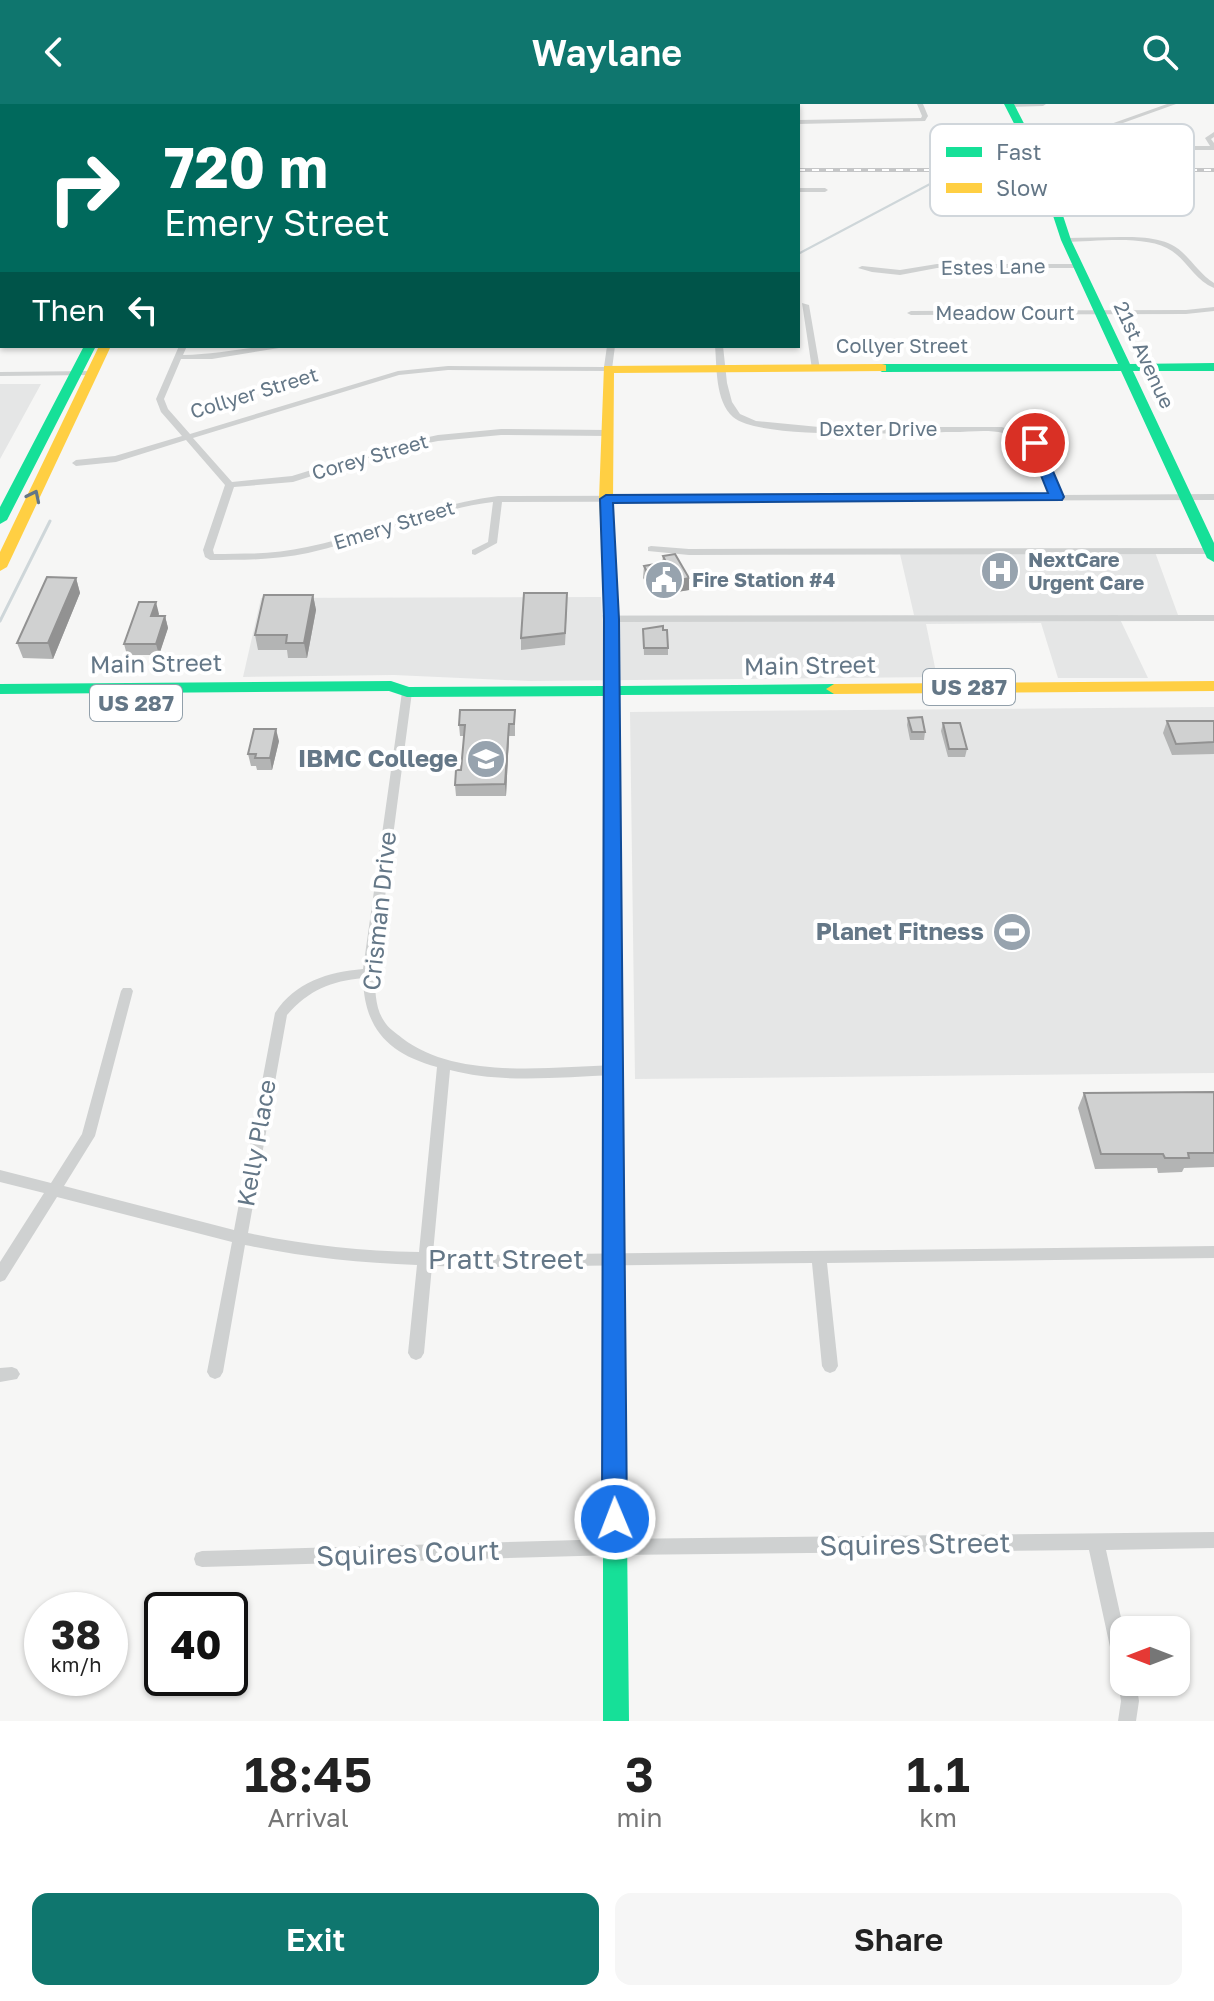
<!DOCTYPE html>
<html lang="en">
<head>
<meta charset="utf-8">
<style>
	:root { --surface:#fff; --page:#f6f6f6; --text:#222; --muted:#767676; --accent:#0f766e }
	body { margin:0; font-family:"Golos Text",sans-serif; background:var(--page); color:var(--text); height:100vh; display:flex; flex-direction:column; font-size:30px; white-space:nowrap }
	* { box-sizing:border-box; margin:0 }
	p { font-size:26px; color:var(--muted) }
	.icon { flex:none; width:44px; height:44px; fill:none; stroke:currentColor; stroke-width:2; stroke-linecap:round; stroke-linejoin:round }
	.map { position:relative; height:1617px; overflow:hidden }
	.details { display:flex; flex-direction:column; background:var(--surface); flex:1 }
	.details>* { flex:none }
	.top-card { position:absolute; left:0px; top:0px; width:800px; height:244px; box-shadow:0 2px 6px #0004; background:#00695c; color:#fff; overflow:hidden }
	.needle { width:52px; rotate:270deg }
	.fabs { position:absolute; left:1110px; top:1512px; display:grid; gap:16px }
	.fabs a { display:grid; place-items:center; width:80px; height:80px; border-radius:16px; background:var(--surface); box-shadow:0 2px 6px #0004; font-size:40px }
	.speed { position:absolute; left:24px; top:1488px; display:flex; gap:16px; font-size:40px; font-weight:700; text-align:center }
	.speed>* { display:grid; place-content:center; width:104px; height:104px; border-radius:50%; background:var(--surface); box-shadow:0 2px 6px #0004; line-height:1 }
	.speed small { font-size:20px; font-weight:400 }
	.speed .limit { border:4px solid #111; border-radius:12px; background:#fff; color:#111 }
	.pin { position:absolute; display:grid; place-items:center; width:68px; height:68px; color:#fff; margin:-34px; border:4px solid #fff; border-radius:50%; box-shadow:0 2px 8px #0007 }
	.me { position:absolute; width:88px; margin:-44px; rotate:359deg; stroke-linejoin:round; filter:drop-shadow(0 0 6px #0008) }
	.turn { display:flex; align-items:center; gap:28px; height:168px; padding:0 32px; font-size:36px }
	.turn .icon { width:104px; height:104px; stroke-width:2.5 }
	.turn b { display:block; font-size:56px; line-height:68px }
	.then { display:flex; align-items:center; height:76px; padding:0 32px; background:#0003; gap:16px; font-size:30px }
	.eta { display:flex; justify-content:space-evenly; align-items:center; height:136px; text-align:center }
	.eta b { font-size:48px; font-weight:600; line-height:56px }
	.primary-button { display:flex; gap:16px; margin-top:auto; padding:16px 32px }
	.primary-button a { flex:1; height:92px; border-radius:16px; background:var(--accent); color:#fff; font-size:32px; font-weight:600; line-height:92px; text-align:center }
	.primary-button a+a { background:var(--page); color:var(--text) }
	header { display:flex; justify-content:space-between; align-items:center; height:104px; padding:0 32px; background:var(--accent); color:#fff; font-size:36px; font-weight:600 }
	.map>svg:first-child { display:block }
	.built { fill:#e5e6e6 }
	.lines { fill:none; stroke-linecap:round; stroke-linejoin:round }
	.stream-far1 { stroke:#ced6d9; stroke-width:2 }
	.stream { stroke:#ced6d9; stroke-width:3 }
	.street { fill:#cfd1d1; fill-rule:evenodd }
	.fast { fill:#16e098; fill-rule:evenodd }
	.slow { fill:#ffcf43; fill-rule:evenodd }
	.rail-casing { stroke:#c5c6c7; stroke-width:4 }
	.rail { stroke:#fff; stroke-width:2; stroke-dasharray:7; stroke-linecap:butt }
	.wall { fill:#b3b4b4 }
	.shaded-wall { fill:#929292 }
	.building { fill:#d0d1d1; stroke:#929292; stroke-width:2 }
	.oneway { stroke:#647787 }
	.route { fill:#1a73e8; stroke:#114b97; stroke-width:2 }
	.labels { text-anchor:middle; stroke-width:8; stroke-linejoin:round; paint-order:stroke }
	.far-street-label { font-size:20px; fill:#647787; stroke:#fff }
	.far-poi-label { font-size:20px; font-weight:bold; fill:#647787; stroke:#fff; text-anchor:start }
	.shield { fill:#fff; stroke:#92a0ab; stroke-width:2 }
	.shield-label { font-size:22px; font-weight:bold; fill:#647787 }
	.street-label { font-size:24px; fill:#647787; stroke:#fff }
	.poi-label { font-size:24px; font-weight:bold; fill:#647787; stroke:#fff; text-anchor:end }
	.near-street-label { font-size:28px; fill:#647787; stroke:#fff }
	.key { fill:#fff; stroke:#d0d6db; stroke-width:2 }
	.key-label { font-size:22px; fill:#647787 }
</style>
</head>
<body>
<header><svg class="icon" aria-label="back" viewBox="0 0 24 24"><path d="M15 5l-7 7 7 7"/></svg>Waylane<svg class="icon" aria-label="search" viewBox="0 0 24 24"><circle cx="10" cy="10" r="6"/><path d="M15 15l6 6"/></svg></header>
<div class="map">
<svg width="1214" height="1617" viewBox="0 0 1214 1617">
	<rect width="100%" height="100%" fill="#f6f6f5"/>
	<!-- built -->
	<path class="built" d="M0,280H41L0,355Z
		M1155,448L1178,511H1118L1148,574H1058L1041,519L926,520L937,573L529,577L394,571L243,573L261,494L601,493L602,511H914L900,450Z
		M1214,603V969L635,975L630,608Z"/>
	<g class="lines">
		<!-- stream-far1 -->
		<path class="stream-far1" d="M798,150L930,80L983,67"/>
		<!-- stream -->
		<path class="stream" d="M0,517L50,417"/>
		<!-- street -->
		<path class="street" d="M334,0H342L344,2H336Z
			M772,0H778V2H772Z
			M917,0H923L928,12L925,17L798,20V16L921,14L922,12Z
			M1008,0H1046L1043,2L1010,3Z
			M1167,0H1176L1081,34L1079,36L1081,42H1210L1205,34L1214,28V33L1211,35L1214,39V46H1032L1029,44L1032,42H1075L1073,36L1077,32Z
			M798,84H825L828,86L825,88H798Z
			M1121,133C1141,133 1166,133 1182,148C1193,158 1201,171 1214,179V184C1195,176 1188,158 1172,147C1147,130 1095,138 1066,138L1062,136L1066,134Z
			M937,160H1078L1082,162L1078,164H937L900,171L872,168L858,164L862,162L900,166Z
			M802,199L809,201L820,265L816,267L812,265Z
			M1214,203V207L1186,210L911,211L907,209L911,207L1186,206Z
			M179,242H187L183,251C217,251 249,242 283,242L279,244L212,255H181L164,295L168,305L190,330L398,267L448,262L604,263L607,242H615L612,265L608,267L448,266L399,271L193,334L232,378L292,372L392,341L438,331L501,325L607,326L611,329L607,332L501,331L438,337L397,345L293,378L234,383L213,446L214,450C245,450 276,450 307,443C372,430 431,400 498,392L1052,391L1031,341C1022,337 1012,332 1003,329C988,325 969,328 953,328C912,328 761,337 733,313C715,297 717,263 715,242H723L727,279L732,298L740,310L756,317L819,323H1002L1038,337L1061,391L1214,390V396L502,398L497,439L475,451L472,450V446L488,438L493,398C429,406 371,435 308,449C276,456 243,456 210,456L205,453L203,446L225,381L186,336L116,358L76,362L72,359L76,356L115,352L182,332L161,308L156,295Z
			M94,267L95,269L91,271L0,272V268Z
			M651,442L689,445L1210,444L1213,445L1214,448L1210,450L689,451L648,447V443Z
			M1214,511V517L611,518L606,515L611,512Z
			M407,585L412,588L375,869C375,885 375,904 384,917C388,924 396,929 402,934C456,976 550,963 614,961L619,962L621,966L619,970L614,971C560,973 503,980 450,966L433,1149L487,1151L1214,1142V1154L827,1159L838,1262L835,1267L830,1269L825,1267L822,1262L812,1159L487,1163L432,1162L424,1249L421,1254L416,1256L411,1254L408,1249L417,1161C359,1159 303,1153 245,1141L223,1268L220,1273L215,1275L210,1273L207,1268L232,1138L57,1093L5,1176L0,1178V1158L44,1089L0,1078V1066L51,1079L82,1030L121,887L123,884H131L133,887L95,1032L64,1082L234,1126L275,909C295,878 328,868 363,865L402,588ZM363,874C364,925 389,950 437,963L419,1148C360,1147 305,1141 248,1129L287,911C309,886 331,877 363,874Z
			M12,1263L17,1265L20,1270L17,1275L0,1278V1264Z
			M1214,1428V1444L1106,1446L1124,1527V1578H1136L1139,1597L1136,1617H1118L1121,1597L1118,1578L1120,1573L1115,1566L1089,1446L615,1451L202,1463L196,1461L194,1455L196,1449L202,1447L615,1435Z"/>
		<!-- fast -->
		<path class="fast" d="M220,0H230L219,2Z
			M1004,0H1014L1048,66L1071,136L1130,260L1214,259V267H1133L1214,439V458L1207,454L1121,267L882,268L876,264L882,260H1118L1061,136L1038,66Z
			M84,242H96L7,416L0,420V403Z
			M610,497L617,501L618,582L834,580L842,585L834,590L618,591L629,1617H603V592L407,593L389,587L0,590V580L391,577L409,583L603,582V501Z"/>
		<!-- slow -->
		<path class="slow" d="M99,242H111L7,463L0,467V448Z
			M882,260L886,261V267L614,269L613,395L617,501L615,504H605L599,395L604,262Z
			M1214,577V587L834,590L826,585L834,580Z"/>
		<!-- rail casing -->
		<g class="rail-casing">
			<path id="rail" d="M798,66H1214"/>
		</g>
		<!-- rail -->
		<use href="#rail" class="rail"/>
	</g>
	<!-- wall -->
	<path class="wall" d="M663,452L689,486L677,488L673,481L650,485L643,474L644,462L662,459Z
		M76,474L80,489L53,555L23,554L17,539Z
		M313,491L316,506L307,554H288L287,546H258L255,531Z
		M567,501L565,541L521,546V534Z
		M159,510L158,512H165L168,524L159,551H127L124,540Z
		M643,525L668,544V551H644Z
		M908,614L925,628L924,636H910L907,621Z
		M515,617V632H509L506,692H456L455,681L461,666L464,632H460L459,621Z
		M1167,617H1214V650L1172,651L1163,629Z
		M943,619L967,645L965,653H948L941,627Z
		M279,637L272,666H257L256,662H251L248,650Z
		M1214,988V1063L1184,1064L1182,1068L1158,1069L1157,1064L1095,1065L1078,1004L1084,989Z"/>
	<!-- shaded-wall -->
	<path class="shaded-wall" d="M673,470V481L650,485V474Z
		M76,474L80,489L53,555L48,539Z
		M689,474V486L677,488V477Z
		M313,491L316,506L307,554L304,539Z
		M156,498L159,510L154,524L151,512Z
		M165,512L168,524L159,551L156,540Z
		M509,620V632L506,692L505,680Z
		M276,625L279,637L272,666L270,654Z"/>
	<!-- building -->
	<path class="building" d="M675,450L689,474L677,477L673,470L650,474L644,462L666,458L663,452Z
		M47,473L76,474L48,539H17Z
		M524,489H567L565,529L521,534Z
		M264,491H313L304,539H286L287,531H255Z
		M139,498H156L151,512H165L156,540H124Z
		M663,522V526H667L668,544H644L643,525Z
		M460,606H515L514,620H509L505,680L455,681L456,666H461L465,621H459Z
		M922,613L925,628H912L908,614Z
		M1167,617H1214V638L1176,640Z
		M943,619H960L967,645H949Z
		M254,625H276L270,654H255L256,650H248Z
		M1214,988V1049H1188L1189,1054H1165L1163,1050H1101L1084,989Z"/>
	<!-- one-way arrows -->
	<defs><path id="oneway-chevron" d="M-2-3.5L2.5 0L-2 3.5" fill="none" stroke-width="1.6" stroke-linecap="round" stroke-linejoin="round" transform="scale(2)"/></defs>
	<use class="oneway" href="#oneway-chevron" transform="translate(34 392) rotate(-64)"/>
	<!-- route -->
	<path class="route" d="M1035,336L1041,339L1064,393L1062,396L613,399L619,515L627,1415L624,1423L615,1427L606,1423L602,1415L604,515L600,395L606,391L1048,389L1028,339Z"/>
	<!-- icons -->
	<defs>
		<g id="hospital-disc" transform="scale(2)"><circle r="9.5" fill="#97a3ae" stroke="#fff"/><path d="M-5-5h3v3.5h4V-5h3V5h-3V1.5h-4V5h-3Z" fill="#fff"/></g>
		<g id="civic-disc" transform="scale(2)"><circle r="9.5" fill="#97a3ae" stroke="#fff"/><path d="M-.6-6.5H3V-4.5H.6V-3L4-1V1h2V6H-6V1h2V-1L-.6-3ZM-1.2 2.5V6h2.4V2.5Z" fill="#fff"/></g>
		<g id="university-disc" transform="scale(2)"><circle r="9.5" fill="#97a3ae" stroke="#fff"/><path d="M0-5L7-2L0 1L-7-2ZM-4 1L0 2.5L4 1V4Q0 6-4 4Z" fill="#fff"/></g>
		<g id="stadium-disc" transform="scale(2)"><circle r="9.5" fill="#97a3ae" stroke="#fff"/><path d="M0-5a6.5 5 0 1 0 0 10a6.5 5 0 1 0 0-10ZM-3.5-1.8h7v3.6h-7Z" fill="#fff"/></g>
	</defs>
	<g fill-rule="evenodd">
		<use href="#hospital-disc" x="1000" y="467"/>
		<use href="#civic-disc" x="664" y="476"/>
		<use href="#university-disc" x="486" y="655"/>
		<use href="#stadium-disc" x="1012" y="828"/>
	</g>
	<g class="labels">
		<!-- far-street labels -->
		<g class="far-street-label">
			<text transform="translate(993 163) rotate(-1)" y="7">Estes Lane</text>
			<text x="1005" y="216">Meadow Court</text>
			<text x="902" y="249">Collyer Street</text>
			<text transform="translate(1144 251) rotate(65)" y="7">21st Avenue</text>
			<text transform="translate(254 289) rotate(-17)" y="7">Collyer Street</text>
			<text x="878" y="332">Dexter Drive</text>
			<text transform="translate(370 353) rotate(-16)" y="7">Corey Street</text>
			<text transform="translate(394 421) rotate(-17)" y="7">Emery Street</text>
		</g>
		<!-- far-poi labels -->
		<g class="far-poi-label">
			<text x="1028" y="463">NextCare<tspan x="1028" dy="23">Urgent Care</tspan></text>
			<text x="692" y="483">Fire Station #4</text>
		</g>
		<!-- shield labels -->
		<g class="shield">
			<rect x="923" y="565" width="92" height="36" rx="6"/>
			<rect x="90" y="581" width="92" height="36" rx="6"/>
		</g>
		<g class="shield-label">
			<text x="969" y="591">US 287</text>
			<text x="136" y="607">US 287</text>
		</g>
		<!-- street labels -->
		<g class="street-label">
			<text transform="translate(156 560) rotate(-1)" y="8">Main Street</text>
			<text transform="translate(810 562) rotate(-1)" y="8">Main Street</text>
			<text transform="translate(380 807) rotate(-84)" y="8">Crisman Drive</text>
			<text transform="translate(257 1039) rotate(-80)" y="8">Kelly Place</text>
		</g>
		<!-- poi labels -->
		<g class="poi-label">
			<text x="458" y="663">IBMC College</text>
			<text x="984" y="836">Planet Fitness</text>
		</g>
		<!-- near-street labels -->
		<g class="near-street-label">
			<text x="506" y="1165">Pratt Street</text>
			<text transform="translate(915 1440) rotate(-1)" y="10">Squires Street</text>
			<text transform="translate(408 1449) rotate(-2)" y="10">Squires Court</text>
		</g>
	</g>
	<!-- legend -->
	<rect x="930" y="20" width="264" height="92" rx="12" class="key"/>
	<rect x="946" y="43" width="36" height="10" fill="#16e098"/>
	<rect x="946" y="79" width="36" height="10" fill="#ffcf43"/>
	<g class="key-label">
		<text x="996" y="56">Fast</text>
		<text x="996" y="92">Slow</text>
	</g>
</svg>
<div class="fabs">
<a><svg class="needle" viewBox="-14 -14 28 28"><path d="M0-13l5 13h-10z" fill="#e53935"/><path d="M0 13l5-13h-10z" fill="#767676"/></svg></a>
</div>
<div class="speed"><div>38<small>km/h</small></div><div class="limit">40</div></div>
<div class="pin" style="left:1035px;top:339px;background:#d93025"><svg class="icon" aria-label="arrive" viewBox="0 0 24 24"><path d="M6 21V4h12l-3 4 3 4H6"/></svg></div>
<svg class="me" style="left:615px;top:1415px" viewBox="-20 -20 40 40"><circle r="17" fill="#1a73e8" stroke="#fff" stroke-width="3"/><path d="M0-11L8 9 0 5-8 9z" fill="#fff"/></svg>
<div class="top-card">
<div class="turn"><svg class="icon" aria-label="right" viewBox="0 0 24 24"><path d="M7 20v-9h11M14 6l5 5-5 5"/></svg><div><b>720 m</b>Emery Street</div></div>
<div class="then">Then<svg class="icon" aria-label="left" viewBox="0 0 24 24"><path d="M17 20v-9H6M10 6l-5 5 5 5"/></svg></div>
</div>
</div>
<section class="details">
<div class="eta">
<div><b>18:45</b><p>Arrival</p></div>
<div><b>3</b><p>min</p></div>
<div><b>1.1</b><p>km</p></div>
</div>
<div class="primary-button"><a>Exit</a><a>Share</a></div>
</section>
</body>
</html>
